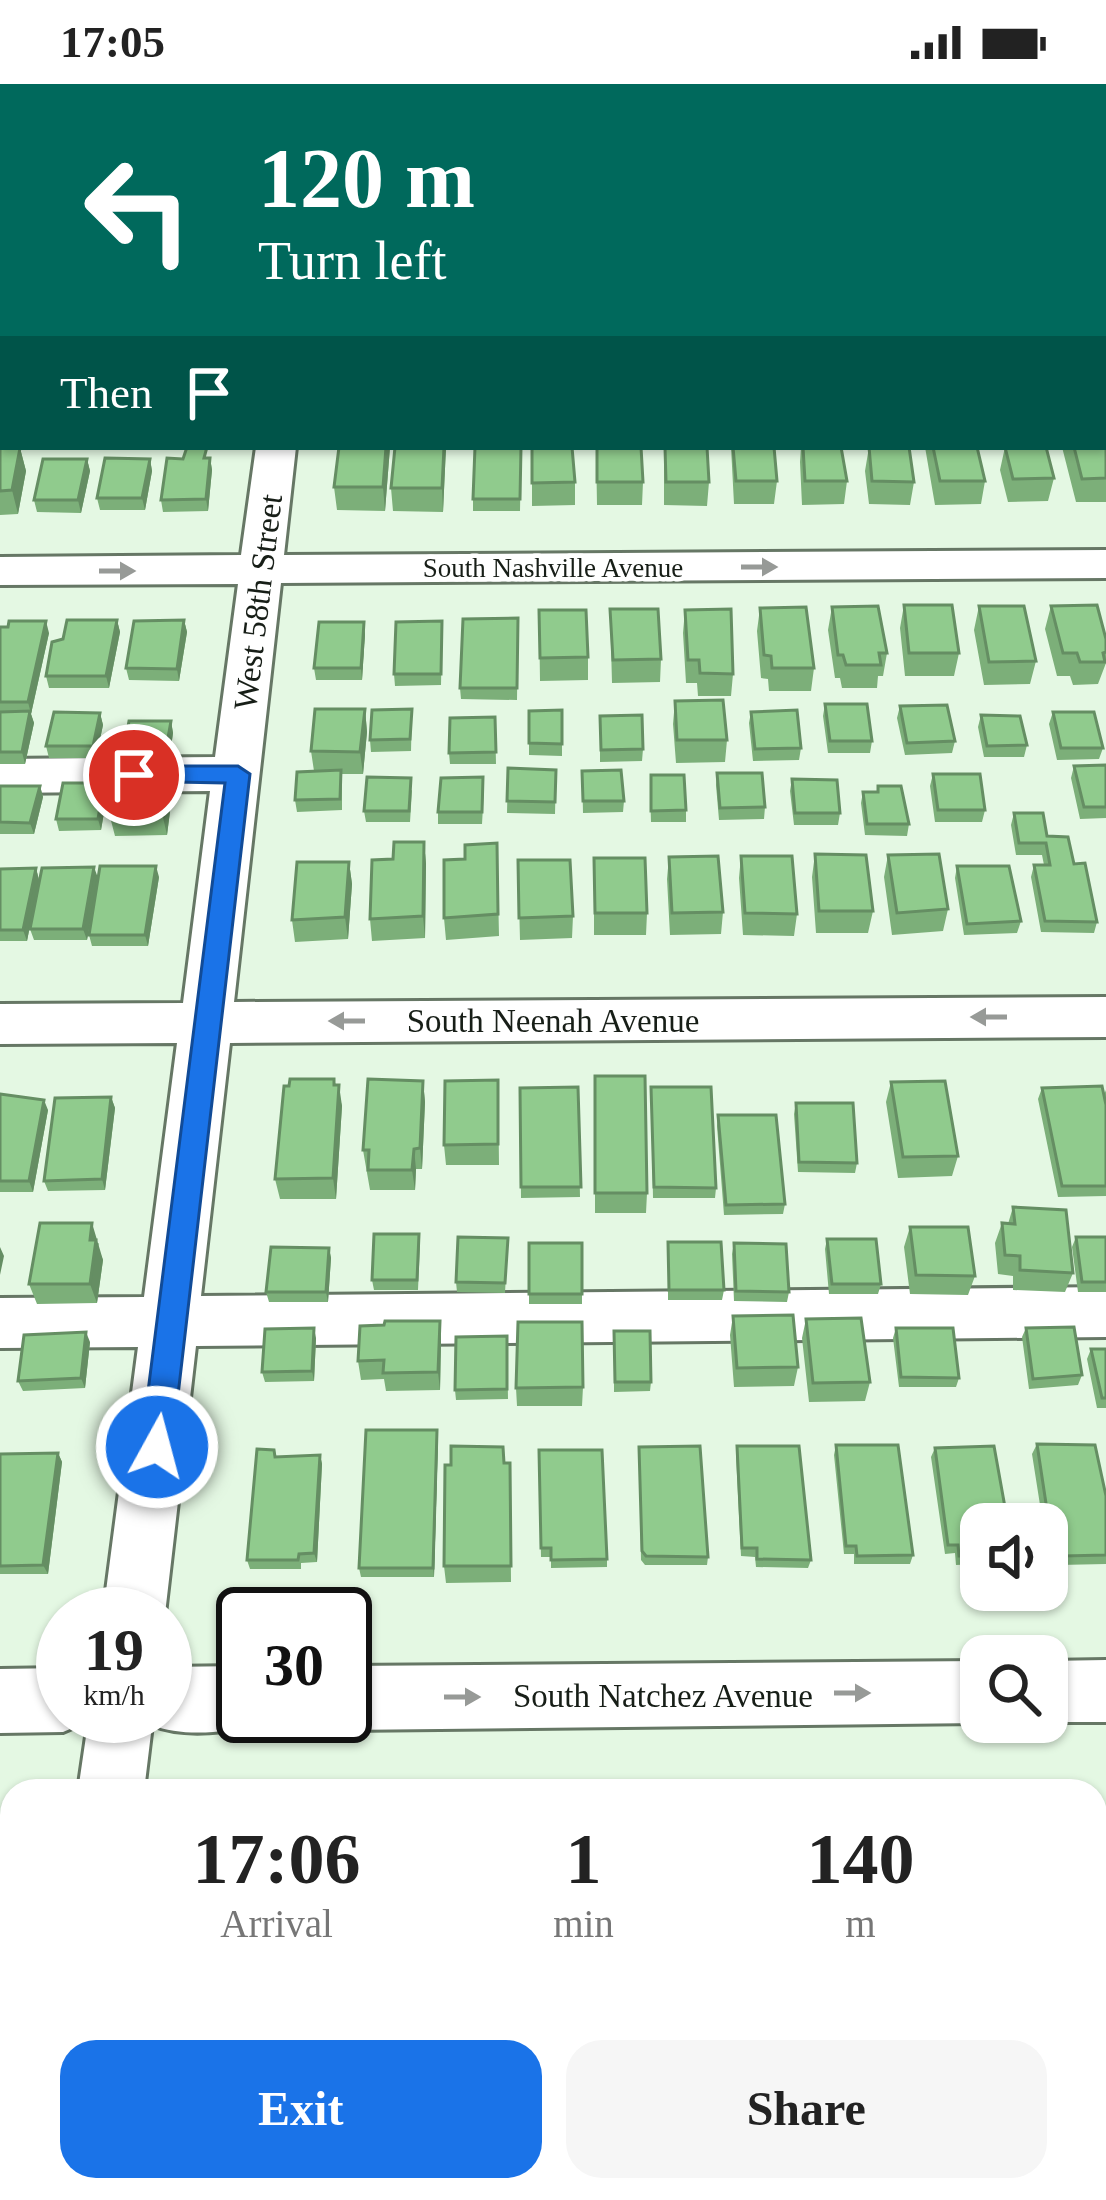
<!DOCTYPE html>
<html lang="en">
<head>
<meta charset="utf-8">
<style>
	:root { --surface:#fff; --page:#f6f6f6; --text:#222; --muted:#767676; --accent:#1a73e8 }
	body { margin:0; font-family:"Times New Roman",serif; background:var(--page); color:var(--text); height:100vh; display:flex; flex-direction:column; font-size:45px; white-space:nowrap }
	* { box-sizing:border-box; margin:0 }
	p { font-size:39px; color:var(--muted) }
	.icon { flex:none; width:66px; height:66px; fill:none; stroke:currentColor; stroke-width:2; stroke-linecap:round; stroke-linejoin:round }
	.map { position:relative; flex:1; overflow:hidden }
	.details { position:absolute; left:0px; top:1695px; width:1107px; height:423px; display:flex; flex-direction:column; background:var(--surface); border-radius:36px 36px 0 0; box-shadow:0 3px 9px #0004 }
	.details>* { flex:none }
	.hud { position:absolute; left:0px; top:0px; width:1107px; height:366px; box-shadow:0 3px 9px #0004; background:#00695c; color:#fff; overflow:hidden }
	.fabs { position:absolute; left:960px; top:1419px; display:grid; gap:24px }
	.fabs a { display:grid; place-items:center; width:108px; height:108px; border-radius:24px; background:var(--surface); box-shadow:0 3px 9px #0004; font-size:60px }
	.speed { position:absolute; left:36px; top:1503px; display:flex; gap:24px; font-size:60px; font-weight:700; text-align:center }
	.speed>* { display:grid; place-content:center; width:156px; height:156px; border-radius:50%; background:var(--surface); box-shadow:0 3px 9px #0004; line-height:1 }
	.speed small { font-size:30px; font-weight:400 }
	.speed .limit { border:6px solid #111; border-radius:18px; background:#fff; color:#111 }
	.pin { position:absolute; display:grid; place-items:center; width:102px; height:102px; color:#fff; margin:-51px; border:6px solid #fff; border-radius:50%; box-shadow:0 3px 12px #0007 }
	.me { position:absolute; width:132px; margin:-66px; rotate:7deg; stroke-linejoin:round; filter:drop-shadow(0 0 9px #0008) }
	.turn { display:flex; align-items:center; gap:42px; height:252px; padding:0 60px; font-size:54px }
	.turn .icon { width:156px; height:156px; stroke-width:2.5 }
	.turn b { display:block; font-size:84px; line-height:102px }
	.then { display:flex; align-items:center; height:114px; padding:0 60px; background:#0003; gap:24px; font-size:45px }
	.eta { display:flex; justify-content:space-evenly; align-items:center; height:204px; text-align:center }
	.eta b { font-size:72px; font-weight:700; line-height:84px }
	.cta { display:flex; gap:24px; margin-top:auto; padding:24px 60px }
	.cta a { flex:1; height:138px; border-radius:36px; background:var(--accent); color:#fff; font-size:48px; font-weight:700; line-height:138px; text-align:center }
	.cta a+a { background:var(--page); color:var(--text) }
	.status { display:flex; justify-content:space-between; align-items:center; height:84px; padding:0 60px; background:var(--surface); direction:ltr }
	.status svg { height:33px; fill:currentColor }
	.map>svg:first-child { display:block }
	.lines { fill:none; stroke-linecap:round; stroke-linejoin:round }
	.minor-casing { stroke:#667765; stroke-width:6 }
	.minor { fill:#fff; fill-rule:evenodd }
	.wall { fill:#7caf79 }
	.shaded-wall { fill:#658e63 }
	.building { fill:#90cb8d; stroke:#658e63; stroke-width:3 }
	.oneway { fill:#979a97 }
	.route { fill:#1a73e8; stroke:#114b97; stroke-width:3 }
	.labels { text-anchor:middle; stroke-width:9; stroke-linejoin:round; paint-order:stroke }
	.far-street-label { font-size:27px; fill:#171e17; stroke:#fff }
	.street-label { font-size:33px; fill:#171e17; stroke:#fff }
</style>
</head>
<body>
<div class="status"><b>17:05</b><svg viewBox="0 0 49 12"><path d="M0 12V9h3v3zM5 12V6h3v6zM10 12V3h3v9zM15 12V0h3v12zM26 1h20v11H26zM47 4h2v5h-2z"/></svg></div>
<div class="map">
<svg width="1106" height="2116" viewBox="0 0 1106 2116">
	<rect width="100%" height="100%" fill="#e4f8e3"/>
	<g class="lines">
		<!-- minor casing -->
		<g class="minor-casing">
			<path id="minor" d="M304,0H338L303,3Z
				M1104,148H1106V170H1104Z
				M0,154H3V176H0Z
				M256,363H296L284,471L1106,466V494L281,499L234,918L1106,913V953L230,959L201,1212L1106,1203V1253L196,1262L165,1530H103L138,1263L0,1264V1214L144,1213L177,959L0,960V920L183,919L210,707L0,709V675L215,673L238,500L0,501V473L241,471Z
				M1106,1576V1638H1043H1047V1577Z
				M981,1577V1638H985L981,1639L345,1646L320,1632H345V1582Z
				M243,1582V1632H268L266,1636C235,1649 184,1654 152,1641L144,1707H78L89,1632H165V1583Z
				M63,1584V1632H89L86,1638L63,1648L0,1649V1585Z
				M12,2055V2106H100L99,2116H0V2056Z"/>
		</g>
		<!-- minor -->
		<use href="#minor" class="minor"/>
	</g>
	<!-- wall -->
	<path class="wall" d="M1106,340V418H1076L1062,363H1104Z
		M339,363H390L385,427L337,426L334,403Z
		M446,363L443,428L393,427L391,404Z
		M521,363L520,427H473V415Z
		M532,363L575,398V421L532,422Z
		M596,363L643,398L642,421H597Z
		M664,363L709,398L707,422L664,421Z
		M731,363H774L777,397L774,420H734Z
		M801,363H841L847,397L844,420L802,421L800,378Z
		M869,363L914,398L910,421L869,420L865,387Z
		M925,363H977L985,397L981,420L935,421Z
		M1005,363L1054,394L1048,417L1008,418L1000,386Z
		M0,364H20L26,387L18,430L0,431Z
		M210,373L212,386L208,427L163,428L161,416Z
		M87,375L90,387L81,429L37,428L34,416Z
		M150,375L152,387L145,426H100L97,414Z
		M904,521L959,569L954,592H905L900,544Z
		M979,522L1036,577L1030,600L984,601L974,546Z
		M1051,522L1106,555V579L1098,600L1073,601L1070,592H1057L1045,545Z
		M832,523L887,569L883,592H878L877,604H842L840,594H835L828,546Z
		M760,524L814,584L811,607H769L768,595L761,594L757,547Z
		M610,525L661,575L660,598L612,599Z
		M539,526L588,573V596L540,597Z
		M685,526L733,590L731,612H698L697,599H686L683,549Z
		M518,534L517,616L461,615L460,604Z
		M117,536L120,548L109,604H49L46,592Z
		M184,536L187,548L179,597L129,596L126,584Z
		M0,543L49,549L31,630L34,639L25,680H0Z
		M442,549L441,601L395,602L394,590Z
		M365,550L362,596H316L314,584Z
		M675,617L727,656L725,678L676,679L673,640Z
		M825,620L872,657L870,669H828L823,632Z
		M900,622L955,657L952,669L905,671L897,634Z
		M365,625L367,648L363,690H342V726L297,728L295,716L314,687L311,667Z
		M412,625L411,667L371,668L370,656Z
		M562,626V672L529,671V627Z
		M751,628L801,664L799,676L753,677L749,639Z
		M1053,628L1103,664L1099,675L1057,676L1049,640Z
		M100,629L103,641L96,674H49L46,662Z
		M981,631L1027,661L1024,673H984L978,643Z
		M600,632L643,665L642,677L600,678Z
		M495,633L496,680H450L449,669Z
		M171,637L173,649L169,677L126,678L124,666Z
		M1106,681V734L1080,735L1071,694L1074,682Z
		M508,684L556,686L555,730L507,729Z
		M582,687L624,717L623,728L583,729Z
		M717,689L765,723L764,735L719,736L716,701Z
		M933,690L985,726L982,738H935L930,702Z
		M792,695L840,729L838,741H794L790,707Z
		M104,699L107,711L101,746L59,747L56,735Z
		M0,702H40L43,713L34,750H0Z
		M650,703L686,726V738H651Z
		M173,704L167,751L115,752L109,729Z
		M484,705L482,740H438V728Z
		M412,706L410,738H366L364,727Z
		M863,708H876L909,740L907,752L865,751L861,719Z
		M1014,729L1047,752L1074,780L1097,838L1094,849L1041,848L1031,793L1034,781H1044L1042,771H1016L1011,741Z
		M424,758L426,780L425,854L372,857L370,835L393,775Z
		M497,759L499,852L446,856L444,834L465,775Z
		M815,770L873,827L868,849H816L812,793Z
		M888,771L948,825L943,847L892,851L884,793Z
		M741,772L797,830L794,852L743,851L739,794Z
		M669,773L723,828L721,850L670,851L667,795Z
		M594,774L647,829L646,851H594Z
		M518,776L573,832L572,854L520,856Z
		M349,778L352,800L348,855L295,858L292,836Z
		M957,782L1021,837L1017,849L964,851L955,794Z
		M36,784L39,796L27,857H0V785Z
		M159,793L148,862H92L89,851Z
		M98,794L87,856H34L30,845Z
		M595,992L647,1109L646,1129H595Z
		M334,995L342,1022L336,1115H280L275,1095Z
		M498,996L499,1081H446L444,1061Z
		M423,997L425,1018L422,1085H416L415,1106H370L363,1066Z
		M891,998L958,1072L952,1092L898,1094L886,1018Z
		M578,1003L580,1113L521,1114L520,1004Z
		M651,1003L716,1104L715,1114H653Z
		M1042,1004L1104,1011L1106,1006V1112L1058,1113L1038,1015Z
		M0,1010L48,1026L33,1108H0Z
		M111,1013L115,1024L105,1106L48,1107L44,1097Z
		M796,1019L857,1079L855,1089L798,1088L794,1030Z
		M718,1031L785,1120L783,1130L724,1131L717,1042Z
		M1013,1123L1073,1189L1065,1208L1013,1206V1192L998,1190L995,1159L1002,1139L1008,1140Z
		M910,1143L975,1192L968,1211L910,1210L904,1163Z
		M1076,1153H1106V1208H1078L1072,1163Z
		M508,1154L505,1209L457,1208L456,1198Z
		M827,1155L881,1200L878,1210H829L825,1165Z
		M668,1158L724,1206L722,1216H668Z
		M99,1159L98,1164L103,1176L97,1219L37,1220L29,1200Z
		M529,1159H582V1220H529Z
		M734,1159L789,1208L787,1218L734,1217L732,1170Z
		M420,1160L418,1206H374L372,1196Z
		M329,1164L331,1174L328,1218H269L266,1208Z
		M733,1232L798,1283L794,1302L734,1303L730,1251Z
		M806,1235L870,1298L865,1317L809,1318L802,1254Z
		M440,1237L441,1256L440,1306L386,1307L384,1295L361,1296L358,1277Z
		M896,1244L959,1294L956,1303H899L893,1254Z
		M1026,1244L1082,1291L1078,1301L1029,1305L1022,1253Z
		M614,1247L651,1298L650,1307L614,1308Z
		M507,1252L508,1315L456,1316L455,1306Z
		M316,1254L314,1297L265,1298L262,1288Z
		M90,1258L85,1304L23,1307L18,1297Z
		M1091,1265H1106V1324H1097L1087,1275Z
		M583,1303L582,1322H517L516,1304Z
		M438,1355L434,1493H361L359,1484Z
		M1037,1360L1106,1412V1480L1059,1481L1056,1468H1047V1440H1043L1032,1370Z
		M836,1361L913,1471L910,1480H854V1470H844L834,1371Z
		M737,1362L811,1476L808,1484L756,1483L755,1473L741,1472L736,1371Z
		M639,1363L708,1473L707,1481H645L641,1476Z
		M935,1364L981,1440V1480L956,1481L955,1469L945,1470L931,1373Z
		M274,1366L276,1373L320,1371L322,1380L317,1478L301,1479V1485H250L247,1476Z
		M539,1366L607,1475V1483L551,1484V1473H541Z
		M58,1369L62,1378L48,1490H0V1370Z
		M510,1379L511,1498L446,1499L444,1482L451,1381Z
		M1095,1734H1106V1888L1095,1825Z
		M1106,1985V2069L1095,1994Z"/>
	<!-- shaded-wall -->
	<path class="shaded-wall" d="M386,363H390L385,427L383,403Z
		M444,363H446L443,428L442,404Z
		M20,364L26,387L18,430L12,406Z
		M210,374L212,386L208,427L206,415Z
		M87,375L90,387L81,429L78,416Z
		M150,375L152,387L145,426L142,414Z
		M117,536L120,548L109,604L106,592Z
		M184,536L187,548L179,597L177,585Z
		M46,537L49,549L31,630L28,618Z
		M364,538L365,550L362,596L361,584Z
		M365,625L367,648L363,690L360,668Z
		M30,627L34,639L25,680L22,668Z
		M100,629L103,641L96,674L93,662Z
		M171,637L173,649L169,677L166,665Z
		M168,681L173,704L167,751L162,729Z
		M104,699L107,711L101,746L98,735Z
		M40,702L43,713L34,750L30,739Z
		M424,758L426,780L425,854L423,832Z
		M349,778L352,800L348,855L345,833Z
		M156,782L159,793L148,862L145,851Z
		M94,783L98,794L87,856L83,845Z
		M36,784L39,796L27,857L23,846Z
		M423,997L425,1018L422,1085L420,1064Z
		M339,1001L342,1022L336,1115L333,1094Z
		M111,1013L115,1024L105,1106L102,1095Z
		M44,1016L48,1026L33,1108L29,1097Z
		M414,1065L416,1085L415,1106L412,1086Z
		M92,1139L103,1176L97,1219L90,1200V1156Z
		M0,1163L4,1172L0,1191Z
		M329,1164L331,1174L328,1218L326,1208Z
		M440,1237L441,1256L440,1306L438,1288Z
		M314,1244L316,1254L314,1297L312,1287Z
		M86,1248L90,1258L85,1304L81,1294Z
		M437,1346L438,1355L434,1493L433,1484Z
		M58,1369L62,1378L48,1490L43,1481Z
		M320,1371L322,1380L317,1478L314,1469Z"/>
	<!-- building -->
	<path class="building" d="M0,0H21L20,3H3V16H0Z
		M39,0H64L63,3H38Z
		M76,0H107L106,3H75Z
		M116,0H148V3H116Z
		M155,0H187V3H155Z
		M198,0H230V3H198Z
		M238,0H271L270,3H237Z
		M364,0H396L395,3H364Z
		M419,0H449V3H419Z
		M467,0H497V3H467Z
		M516,0H546V3H516Z
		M566,0H593L594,3H566Z
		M603,0H640L641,3H603Z
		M661,0H689L690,3H661Z
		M696,0H724L725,3H696Z
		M738,0H771V3H739Z
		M779,0H812L813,3H780Z
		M820,0H851L852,3H821Z
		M867,0H898V3H867Z
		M907,0H942L943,3H908Z
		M950,0H968L969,3H951Z
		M991,0H1027V3H979V1Z
		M1048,0H1080L1081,3H1048Z
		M0,31H3V48H0Z
		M3,90V111H0V100Z
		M1104,181H1106V238H1104Z
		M0,269H3V293H0Z
		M1,312H3V338H0Z
		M1104,340H1106V394L1082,395L1074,363H1104Z
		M187,363H207L204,374H210L206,415L161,416L167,374L183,375Z
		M339,363H386L383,403H334Z
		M395,363H444L442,404H391Z
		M475,363H521L520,415H473Z
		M532,363H572L575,398L532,399Z
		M597,363H641L643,398H597Z
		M665,363H707L709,398H666Z
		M733,363H774L777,397H736Z
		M803,363H841L847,397H805Z
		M869,363H909L914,398L872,397Z
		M933,363H977L985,397H940Z
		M1005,363H1046L1054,394L1013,395Z
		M0,364H20L12,406L0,407Z
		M105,374L150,375L142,414H97Z
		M43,375H87L78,416H34Z
		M904,521H952L959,569H909Z
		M1097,521L1106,555V568L1103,569L1105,578H1080L1077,569H1063L1051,522Z
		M878,522L887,569H879L881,581H846L843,571H838L832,523Z
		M979,522H1024L1036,577L989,578Z
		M806,523L814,584H772L771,572L764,571L760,524Z
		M610,525H658L661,575L613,576Z
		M731,525L733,590L700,589L699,576H688L685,526Z
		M539,526H586L588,573L540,574Z
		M518,534L517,604H460L463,535Z
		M67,536H117L106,592H46L52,558L63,555Z
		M184,536L177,585L126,584L134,537Z
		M9,537H46L28,618H0V543H8Z
		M442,537L441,590H394L396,538Z
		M319,538H364L361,584H314Z
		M723,616L727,656H677L675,617Z
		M825,620H867L872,657H830Z
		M947,621L955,657L907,659L900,622Z
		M315,625H365L360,668L311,667Z
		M412,625L410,655L370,656L372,626Z
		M562,626V660L529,659V627Z
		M797,626L801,664L755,665L751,628Z
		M30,627L22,668H0V628Z
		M54,628L100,629L93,662H46Z
		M1053,628H1094L1103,664H1061Z
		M642,631L643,665L601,666L600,632Z
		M981,631L1020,632L1027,661L987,662Z
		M495,633L496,668L449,669L450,634Z
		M129,637H171L166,665L124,666Z
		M117,681H168L162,729H109Z
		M1106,681V723H1084L1074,682Z
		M508,684L556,686L555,718L507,717Z
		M341,686L340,715L295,716L297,688Z
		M621,686L624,717H583L582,687Z
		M717,689H762L765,723L720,724Z
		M933,690H980L985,726H938Z
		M651,691H684L686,726L651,727Z
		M367,693L411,694L409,727H364Z
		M483,693L482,728H438L441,694Z
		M792,695L837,696L840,729H795Z
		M63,699H104L98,735H56Z
		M0,702H40L30,739L0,738Z
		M878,702H901L909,740H867L863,708H878Z
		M1014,729H1043L1047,752L1068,753L1074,780L1085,779L1097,838L1045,837L1034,781H1050L1046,759H1019Z
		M394,758H424L423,832L370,835L372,776L393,775Z
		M497,759L498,830L444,834V776L465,775V761Z
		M815,770L866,771L873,827H819Z
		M939,770L948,825L897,829L888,771Z
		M718,772L723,828L672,829L669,773Z
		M741,772H792L797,830L745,829Z
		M594,774H645L647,829H595Z
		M518,776H570L573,832L519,834Z
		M297,778H349L345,833L292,836Z
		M100,782H156L145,851H89Z
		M957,782H1009L1021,837L967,840Z
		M94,783L83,845H30L42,784Z
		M36,784L23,846H0V785Z
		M595,992H645L647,1109H595Z
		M290,995H334V1001H339L333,1094L275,1095L284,1002H289Z
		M368,995L423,997L420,1064L414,1065L412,1086H368L369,1066H363Z
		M498,996V1060L444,1061L445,997Z
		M945,997L958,1072L903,1073L891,998Z
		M1102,1002L1106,1021V1102H1062L1042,1004Z
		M578,1003L581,1103H521L520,1004Z
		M651,1003H711L716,1104L654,1103Z
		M0,1010L44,1016L29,1097H0Z
		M111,1013L102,1095L44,1097L55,1014Z
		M796,1019H853L857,1079L799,1078Z
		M718,1031H776L785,1120L726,1121Z
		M1013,1123L1066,1126L1073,1189L1020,1186V1172L1005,1171L1002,1139L1015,1140Z
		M40,1139H92L90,1156H96L90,1200H29Z
		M910,1143H968L975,1192L916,1191Z
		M374,1150H419L417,1196H372Z
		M458,1153L508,1154L505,1199L456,1198Z
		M1076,1153H1106V1198H1082Z
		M827,1155H876L881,1200H832Z
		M668,1158H721L724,1206H669Z
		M529,1159H582V1210H529Z
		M734,1159L786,1160L789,1208L736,1207Z
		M271,1163L329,1164L326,1208H266Z
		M793,1231L798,1283L737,1284L733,1232Z
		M861,1234L870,1298L813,1299L806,1235Z
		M385,1237H440L438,1288L383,1289L384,1276L358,1277L360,1242L384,1241Z
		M518,1238H582L583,1303L516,1304Z
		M1074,1243L1082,1291L1033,1295L1026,1244Z
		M314,1244L312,1287L262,1288L265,1245Z
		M896,1244H953L959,1294L901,1293Z
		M614,1247H650L651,1298H615Z
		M86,1248L81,1294L18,1297L24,1251Z
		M507,1252V1305L455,1306L456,1253Z
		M1091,1265H1106V1314H1102Z
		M366,1346H437L433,1484H359Z
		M1037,1360L1095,1361L1106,1412V1471L1063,1472L1061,1459H1052Z
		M836,1361H898L913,1471L857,1472L856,1462H846Z
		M451,1362L503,1363L504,1379H510L511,1482H444L445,1381H451Z
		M700,1362L708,1473L646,1472L642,1467L639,1363Z
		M737,1362H799L811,1476L757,1475V1464H742Z
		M994,1362L1008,1440H981V1472H959L958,1461H948L935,1364Z
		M257,1365L274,1366L275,1373L320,1371L314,1469L299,1470L298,1476H247Z
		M539,1366H602L607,1475L551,1476V1464H541Z
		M58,1369L43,1481L0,1482V1370Z
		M1095,1734H1106V1853L1095,1787Z
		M519,2106H595V2116H519Z"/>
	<!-- one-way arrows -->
	<defs><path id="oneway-solid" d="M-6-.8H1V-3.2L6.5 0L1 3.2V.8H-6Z" transform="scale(3)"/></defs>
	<g class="oneway">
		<use href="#oneway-solid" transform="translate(759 483)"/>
		<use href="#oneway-solid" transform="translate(117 487)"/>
		<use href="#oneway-solid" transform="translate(989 933) rotate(180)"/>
		<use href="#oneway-solid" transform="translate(347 937) rotate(180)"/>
		<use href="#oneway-solid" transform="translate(852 1609)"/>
		<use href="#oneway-solid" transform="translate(462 1613)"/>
	</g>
	<!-- route -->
	<path class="route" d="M134,682H238L250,690L172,1363L167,1373L157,1377L146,1373L141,1363L225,699L126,697L123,691Z"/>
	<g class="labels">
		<!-- far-street labels -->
		<g class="far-street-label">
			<text x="553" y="493">South Nashville Avenue</text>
		</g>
		<!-- street labels -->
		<g class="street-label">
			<text transform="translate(257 518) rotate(-83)" y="12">West 58th Street</text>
			<text x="553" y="948">South Neenah Avenue</text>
			<text x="663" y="1623">South Natchez Avenue</text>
		</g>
	</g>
</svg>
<div class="fabs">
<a><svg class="icon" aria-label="sound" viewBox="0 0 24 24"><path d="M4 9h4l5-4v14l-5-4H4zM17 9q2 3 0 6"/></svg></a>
<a><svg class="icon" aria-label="search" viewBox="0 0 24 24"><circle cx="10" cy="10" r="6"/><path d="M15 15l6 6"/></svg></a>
</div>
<div class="speed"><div>19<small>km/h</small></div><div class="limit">30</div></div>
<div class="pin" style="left:134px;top:691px;background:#d93025"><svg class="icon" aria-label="arrive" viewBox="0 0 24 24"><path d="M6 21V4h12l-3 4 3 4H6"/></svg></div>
<svg class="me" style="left:157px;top:1363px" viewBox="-20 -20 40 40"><circle r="17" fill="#1a73e8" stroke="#fff" stroke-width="3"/><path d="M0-11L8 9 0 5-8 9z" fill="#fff"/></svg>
<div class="hud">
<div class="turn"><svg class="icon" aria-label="left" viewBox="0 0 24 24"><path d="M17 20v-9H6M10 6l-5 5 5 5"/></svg><div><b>120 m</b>Turn left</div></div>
<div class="then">Then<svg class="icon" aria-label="arrive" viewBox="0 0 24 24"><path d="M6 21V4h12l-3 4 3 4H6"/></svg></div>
</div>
<section class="details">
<div class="eta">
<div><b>17:06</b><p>Arrival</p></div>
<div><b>1</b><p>min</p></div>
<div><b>140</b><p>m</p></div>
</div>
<div class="cta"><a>Exit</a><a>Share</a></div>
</section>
</div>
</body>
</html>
